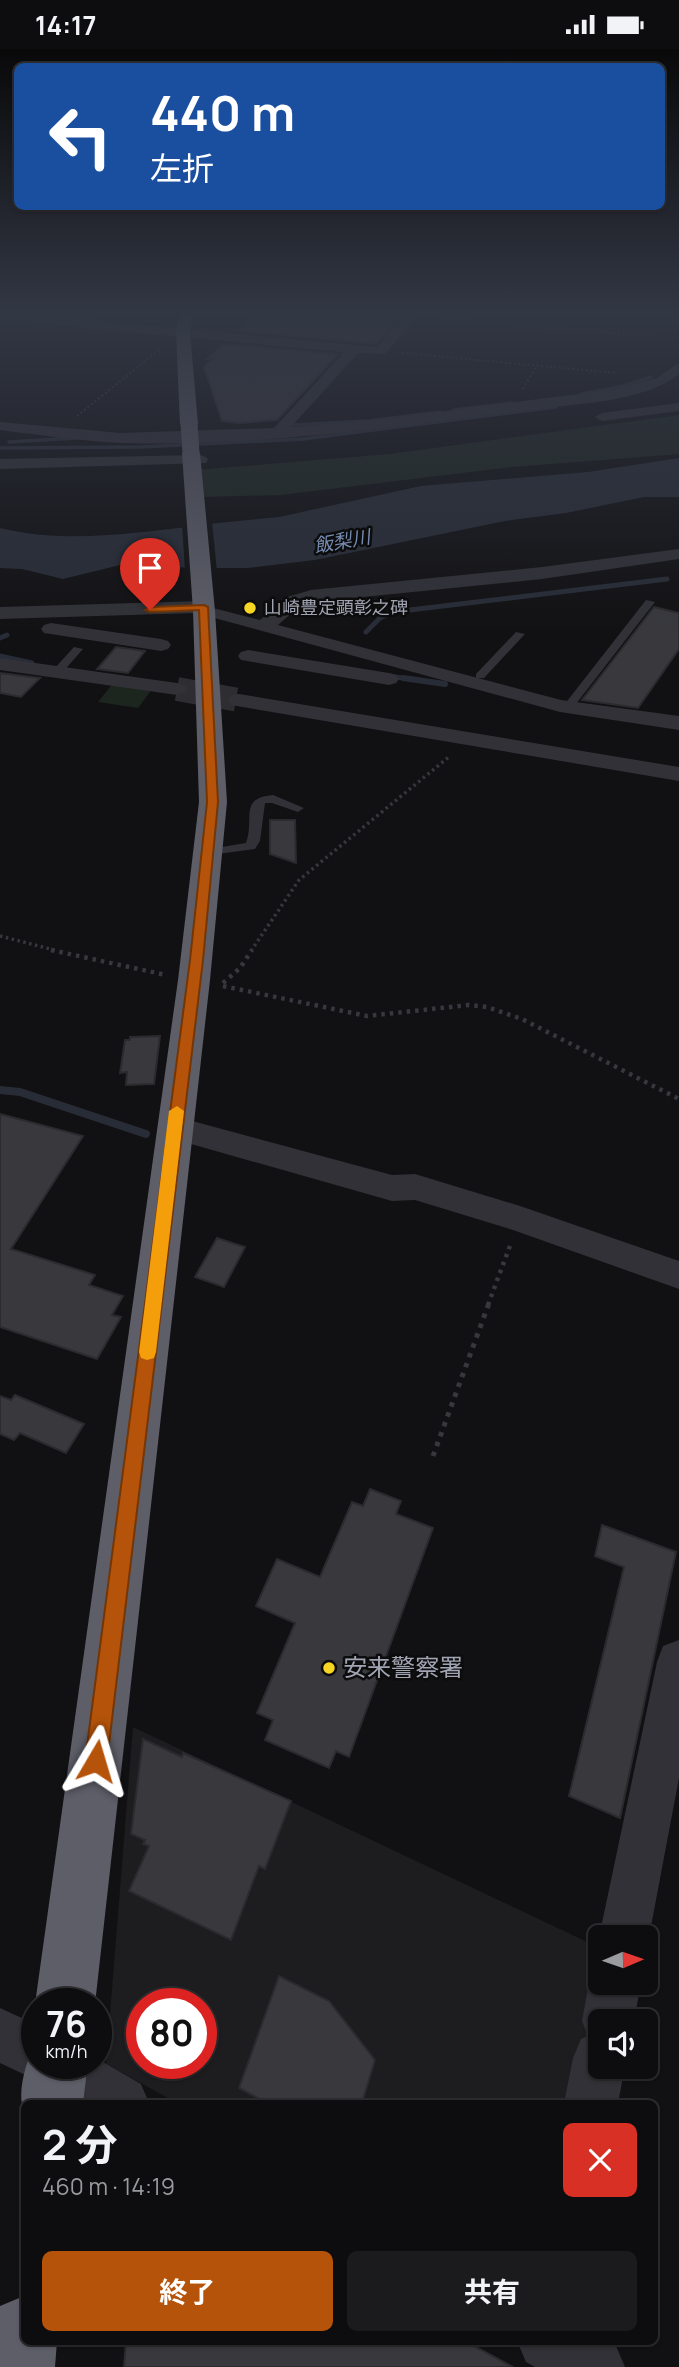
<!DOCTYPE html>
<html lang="ja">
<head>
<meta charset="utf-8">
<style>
	:root { --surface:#0d0c0e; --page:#1b1a1c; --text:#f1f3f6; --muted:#9a9b9e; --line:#2d2c2e; --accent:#b45309 }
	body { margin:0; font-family:Manrope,"Noto Sans JP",sans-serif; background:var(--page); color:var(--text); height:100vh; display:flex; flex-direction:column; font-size:26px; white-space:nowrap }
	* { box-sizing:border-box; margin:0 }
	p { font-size:23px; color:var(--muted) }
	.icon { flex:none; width:38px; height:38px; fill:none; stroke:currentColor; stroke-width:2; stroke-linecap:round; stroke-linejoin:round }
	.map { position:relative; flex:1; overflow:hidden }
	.sheet { position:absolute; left:21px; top:2051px; width:637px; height:245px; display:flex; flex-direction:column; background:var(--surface); border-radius:10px; box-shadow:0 2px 5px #0004,0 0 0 2px var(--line) }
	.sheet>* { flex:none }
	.guide { position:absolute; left:14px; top:14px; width:651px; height:147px; border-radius:10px; box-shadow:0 2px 5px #0004,0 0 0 2px var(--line); background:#1a4fa0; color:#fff; overflow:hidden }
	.needle { width:46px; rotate:88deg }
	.controls { position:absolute; left:588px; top:1876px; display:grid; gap:14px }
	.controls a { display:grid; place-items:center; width:70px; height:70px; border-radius:10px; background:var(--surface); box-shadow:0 2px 5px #0004,0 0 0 2px var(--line); font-size:35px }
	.speed { position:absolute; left:21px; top:1939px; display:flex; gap:14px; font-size:35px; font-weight:700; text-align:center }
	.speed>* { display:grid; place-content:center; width:91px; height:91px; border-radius:50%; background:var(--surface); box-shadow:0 2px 5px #0004,0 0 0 2px var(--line); line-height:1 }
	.speed small { font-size:18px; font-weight:400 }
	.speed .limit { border:10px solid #d22; background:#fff; color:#111 }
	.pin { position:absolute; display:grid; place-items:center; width:60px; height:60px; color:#fff; margin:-72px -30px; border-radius:50% 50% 50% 0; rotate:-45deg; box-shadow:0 0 7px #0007 }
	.pin .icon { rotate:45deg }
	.me { position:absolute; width:77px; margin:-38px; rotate:7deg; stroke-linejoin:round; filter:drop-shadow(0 0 5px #0008) }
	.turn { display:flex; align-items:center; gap:24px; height:147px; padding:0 21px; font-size:32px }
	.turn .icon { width:91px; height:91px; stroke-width:2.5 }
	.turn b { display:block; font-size:49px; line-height:60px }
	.round { display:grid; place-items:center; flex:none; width:74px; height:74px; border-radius:10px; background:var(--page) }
	.overview { display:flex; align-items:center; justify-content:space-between; height:119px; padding:0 21px }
	h1 { font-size:42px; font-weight:700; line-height:52px }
	.cta { display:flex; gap:14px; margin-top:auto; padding:14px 21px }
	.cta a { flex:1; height:80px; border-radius:10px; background:var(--accent); color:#fff; font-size:28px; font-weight:700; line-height:80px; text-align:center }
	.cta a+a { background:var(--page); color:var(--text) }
	.status { display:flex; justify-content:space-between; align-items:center; height:49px; padding:0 35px; background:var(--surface); direction:ltr }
	.status svg { height:19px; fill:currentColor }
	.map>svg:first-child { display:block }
	.built { fill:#1d1c1f; fill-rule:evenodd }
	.green { fill:#1d251f }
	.water { fill:#272c36 }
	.pier { fill:#111012 }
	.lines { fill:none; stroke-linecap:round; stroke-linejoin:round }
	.stream-far3 { stroke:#272c36; stroke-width:3.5 }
	.stream-far2 { stroke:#272c36; stroke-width:5 }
	.stream-far1 { stroke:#272c36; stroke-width:6 }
	.stream { stroke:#272c36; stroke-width:8 }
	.building { fill:#38383d; stroke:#2b2a2e; stroke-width:2 }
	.street-tunnel { stroke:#2e2e32; stroke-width:24; stroke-dasharray:24 12; stroke-linecap:butt }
	.path-far3 { stroke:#37383e; stroke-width:2; stroke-dasharray:2 2.5; stroke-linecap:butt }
	.path-far2 { stroke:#37383e; stroke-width:3.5; stroke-dasharray:2.5 3.5; stroke-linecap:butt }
	.path-far1 { stroke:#37383e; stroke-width:4.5; stroke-dasharray:3.5 5; stroke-linecap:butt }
	.path { stroke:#37383e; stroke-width:5; stroke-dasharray:4.5 6; stroke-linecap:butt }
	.lane { fill:#313137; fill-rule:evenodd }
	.street { fill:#313137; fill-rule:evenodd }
	.highway { fill:#5d5e68; fill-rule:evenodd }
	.highway-bridge { stroke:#5d5e68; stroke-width:17 }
	.route { fill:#b45309; stroke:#753606; stroke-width:2 }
	.slow { fill:#f59e0b }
	.poi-dot { fill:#f7d523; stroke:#0c0c0d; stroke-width:2.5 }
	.labels { text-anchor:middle; stroke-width:5; stroke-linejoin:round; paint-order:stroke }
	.far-poi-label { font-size:18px; fill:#a1a4b3; stroke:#0c0c0d; text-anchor:start }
	.far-water-label { font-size:19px; font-style:italic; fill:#768bb0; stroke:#0c0c0d }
	.near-poi-label { font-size:24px; fill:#a1a4b3; stroke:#0c0c0d; text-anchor:start }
</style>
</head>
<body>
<div class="status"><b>14:17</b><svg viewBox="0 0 49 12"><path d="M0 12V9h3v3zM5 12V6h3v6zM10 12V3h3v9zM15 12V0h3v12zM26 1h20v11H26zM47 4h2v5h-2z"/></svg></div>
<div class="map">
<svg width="679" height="2318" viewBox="0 0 679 2318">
	<rect width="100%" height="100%" fill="#111012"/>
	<!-- built -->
	<path class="built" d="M133,1678L600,1899L601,1934L574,2054H177L106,2015ZM142,1955H201V2014H142Z"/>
	<!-- green -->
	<path class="green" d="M679,366V405L512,418L280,446L198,448L196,421L390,405Z
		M114,633L153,639L138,659L98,653Z"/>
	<!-- water -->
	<path class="water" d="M679,409V448H644L566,464L505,472L315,511L248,519H202L199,476L279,468L421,437L588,423Z
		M196,477L198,519L120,516L63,530L22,520L0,519V479C65,495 131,484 196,477Z"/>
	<!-- pier -->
	<path class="pier" d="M212,472L217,523L185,522L182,475Z"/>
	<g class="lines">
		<!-- stream-far3 -->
		<path class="stream-far3" d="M582,345L624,337L651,328
			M454,361L512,354
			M292,376L368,372L440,363
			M9,393L77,389
			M0,399L140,398L303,390L556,358"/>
		<!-- stream-far2 -->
		<path class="stream-far2" d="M366,583L380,569L393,563L667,530
			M0,589L7,586
			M0,607L32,614
			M389,627L416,631"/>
		<!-- stream-far1 -->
		<path class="stream-far1" d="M403,629L445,635
			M177,637L242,649"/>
		<!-- stream -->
		<path class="stream" d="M0,1041L20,1043L146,1085"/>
	</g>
	<!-- building -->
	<path class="building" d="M281,262H351L361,263L369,269L397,271L376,295L238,282L261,263L277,265Z
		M224,295L338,305L277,371L239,374L222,372L204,318L213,310H207Z
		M654,558L679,564V600L638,659L582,651Z
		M116,598L145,602L128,624L97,620Z
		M0,624L40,629L21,648L0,644Z
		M270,771H295L296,814L270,805Z
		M160,987L154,1035L126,1036L127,1023L120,1024L125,991H130V988Z
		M0,1065L83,1087L11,1200L95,1226L89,1236L123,1247L112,1266L121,1268L97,1310L0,1278Z
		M217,1189L245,1198L224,1238L195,1228Z
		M15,1346L84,1375L66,1404L20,1384L14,1391L0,1385V1347L11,1351Z
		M370,1440L401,1452L396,1465L433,1479L349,1708L336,1702L329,1719L265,1691L273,1671L257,1664L295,1574L256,1557L277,1510L320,1528L352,1453L363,1457Z
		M602,1476L676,1503L620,1769L569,1747L624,1518L595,1507Z
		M143,1690L182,1708L183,1704L291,1752L265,1820L259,1817L231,1891L129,1842L149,1797L143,1795L145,1791L131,1785Z
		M279,1927L329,1952L375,2011L362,2054H267L239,2039Z
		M126,2292H465L513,2318H124Z"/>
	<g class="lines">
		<!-- street-tunnel -->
		<path class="street-tunnel" d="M177,640L239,651"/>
		<!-- path-far3 -->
		<path class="path-far3" d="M430,268L679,290
			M402,304L616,324
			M523,340L537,316
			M77,367L160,300"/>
		<!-- path-far2 -->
		<path class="path-far2" d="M0,887L58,902
			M251,902L299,831L450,707"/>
		<!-- path-far1 -->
		<path class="path-far1" d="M51,901L166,926
			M223,934L240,919L252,901
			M223,937L367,967L469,956L487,958L522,970L679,1050
			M488,1256L511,1194"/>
		<!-- path -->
		<path class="path" d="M433,1407L489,1254"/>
		<!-- lane -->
		<path class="lane" d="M98,262H105L96,270V276H92L90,270Z
			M646,551L655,553L572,660H564V656Z
			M516,583L525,585L484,629H476V625Z
			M74,598L83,600L61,625H53V621Z
			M273,746L304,759L298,763L272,754H265L260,792L255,800L203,807V801L246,794C255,770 238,749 273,746Z"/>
		<!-- street -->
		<path class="street" d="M363,262H421L385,305L358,304L291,378L361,373L618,340L657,329L679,314V325C644,354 571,355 526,361C392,378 257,398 121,394C81,392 40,386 0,381V373L120,384L274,379L344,303L0,271V263L377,298L402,269L369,266Z
			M679,354V362L602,372L595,368L602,364Z
			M200,406L206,408L208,411L206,414L0,420V410Z
			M679,500V510L542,530L313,553L301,556L278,576L561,651L679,667V681L560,663L196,564L0,570V558L204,552L211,554L213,559L260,571L287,548L311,541L542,518Z
			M51,574L161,590L168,592L171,596L168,600L161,602L44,584L41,580L44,576Z
			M248,601L389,624L396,626L399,630L396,634L389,636L241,611L238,607L241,603Z
			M0,609L177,634L184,636L188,640L184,644L177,646L0,621Z
			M239,645L679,718V732L231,656L228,651L231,646Z
			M174,1067L392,1126L415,1125L520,1157L679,1212V1240L513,1181L415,1151L392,1152L163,1087L158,1079L163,1071Z
			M679,1591V1729L649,1888L646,1896V1888H600V1891L599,1888L657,1613L663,1597Z
			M600,1914V1934H641L634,1972H600V2018H625L618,2054H564L573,2009L581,1990L588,1987L582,1972L589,1934L597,1916Z
			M0,1959L37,1976V2014H96V2009L141,2035L149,2054H72L34,2030L0,2014Z
			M517,2292H609L616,2297L625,2318H535L526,2313Z"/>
		<!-- highway -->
		<path class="highway" d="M179,262H193L190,283L198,375L189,380L180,375L176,283Z
			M191,399L200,404L215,562L227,753L210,931L95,1955H37V1959L35,1955L178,931L199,753L193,562L182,404Z
			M35,1992L37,2014H88L83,2054H24V2063C16,2042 27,2013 35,1992Z
			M24,2247V2292H57L55,2318H0V2257Z"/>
		<!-- highway-bridge -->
		<path class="highway-bridge" d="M189,375L191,404"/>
	</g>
	<!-- sky -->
	<linearGradient id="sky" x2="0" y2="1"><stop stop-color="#09090a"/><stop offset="0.45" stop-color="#323744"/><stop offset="1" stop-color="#323744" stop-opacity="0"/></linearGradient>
	<rect width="679" height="586" fill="url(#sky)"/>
	<!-- route -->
	<path class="route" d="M204,556L208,558L218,753L203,911L107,1712L104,1720L96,1723L88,1720L85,1712L190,911L207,753L199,561L150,563L145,561L150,558Z"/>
	<!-- slow -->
	<path class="slow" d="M177,1057L184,1062L156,1303L154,1309L147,1311L141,1309L139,1303L169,1062Z"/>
	<!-- markers -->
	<g class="poi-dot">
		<circle cx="250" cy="559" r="7"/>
		<circle cx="329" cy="1619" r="7"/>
	</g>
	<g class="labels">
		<!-- far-poi labels -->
		<g class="far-poi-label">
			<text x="264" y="565">山崎豊定顕彰之碑</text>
		</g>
		<!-- far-water labels -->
		<g class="far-water-label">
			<text transform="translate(342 492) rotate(-10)" y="7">飯梨川</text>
		</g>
		<!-- near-poi labels -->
		<g class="near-poi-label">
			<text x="343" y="1627">安来警察署</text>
		</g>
	</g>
</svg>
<div class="controls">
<a><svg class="needle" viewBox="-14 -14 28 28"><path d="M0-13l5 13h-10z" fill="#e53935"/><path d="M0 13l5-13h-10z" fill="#9a9b9e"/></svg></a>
<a><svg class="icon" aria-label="sound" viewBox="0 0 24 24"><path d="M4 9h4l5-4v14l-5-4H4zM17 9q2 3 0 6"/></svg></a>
</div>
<div class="speed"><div>76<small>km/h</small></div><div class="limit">80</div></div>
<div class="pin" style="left:150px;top:561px;background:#d93025"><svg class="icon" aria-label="arrive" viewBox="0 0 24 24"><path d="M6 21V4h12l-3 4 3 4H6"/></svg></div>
<svg class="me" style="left:96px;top:1712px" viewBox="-20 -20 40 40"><path d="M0-17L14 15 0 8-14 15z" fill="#b45309" stroke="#fff" stroke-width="4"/></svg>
<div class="guide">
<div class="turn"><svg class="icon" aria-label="left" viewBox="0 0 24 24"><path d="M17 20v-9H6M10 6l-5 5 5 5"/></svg><div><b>440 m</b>左折</div></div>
</div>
<section class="sheet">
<div class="overview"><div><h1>2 分</h1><p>460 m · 14:19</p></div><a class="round" style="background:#d93025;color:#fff"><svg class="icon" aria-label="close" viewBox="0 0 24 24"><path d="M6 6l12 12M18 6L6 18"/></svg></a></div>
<div class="cta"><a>終了</a><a>共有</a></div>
</section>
</div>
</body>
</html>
